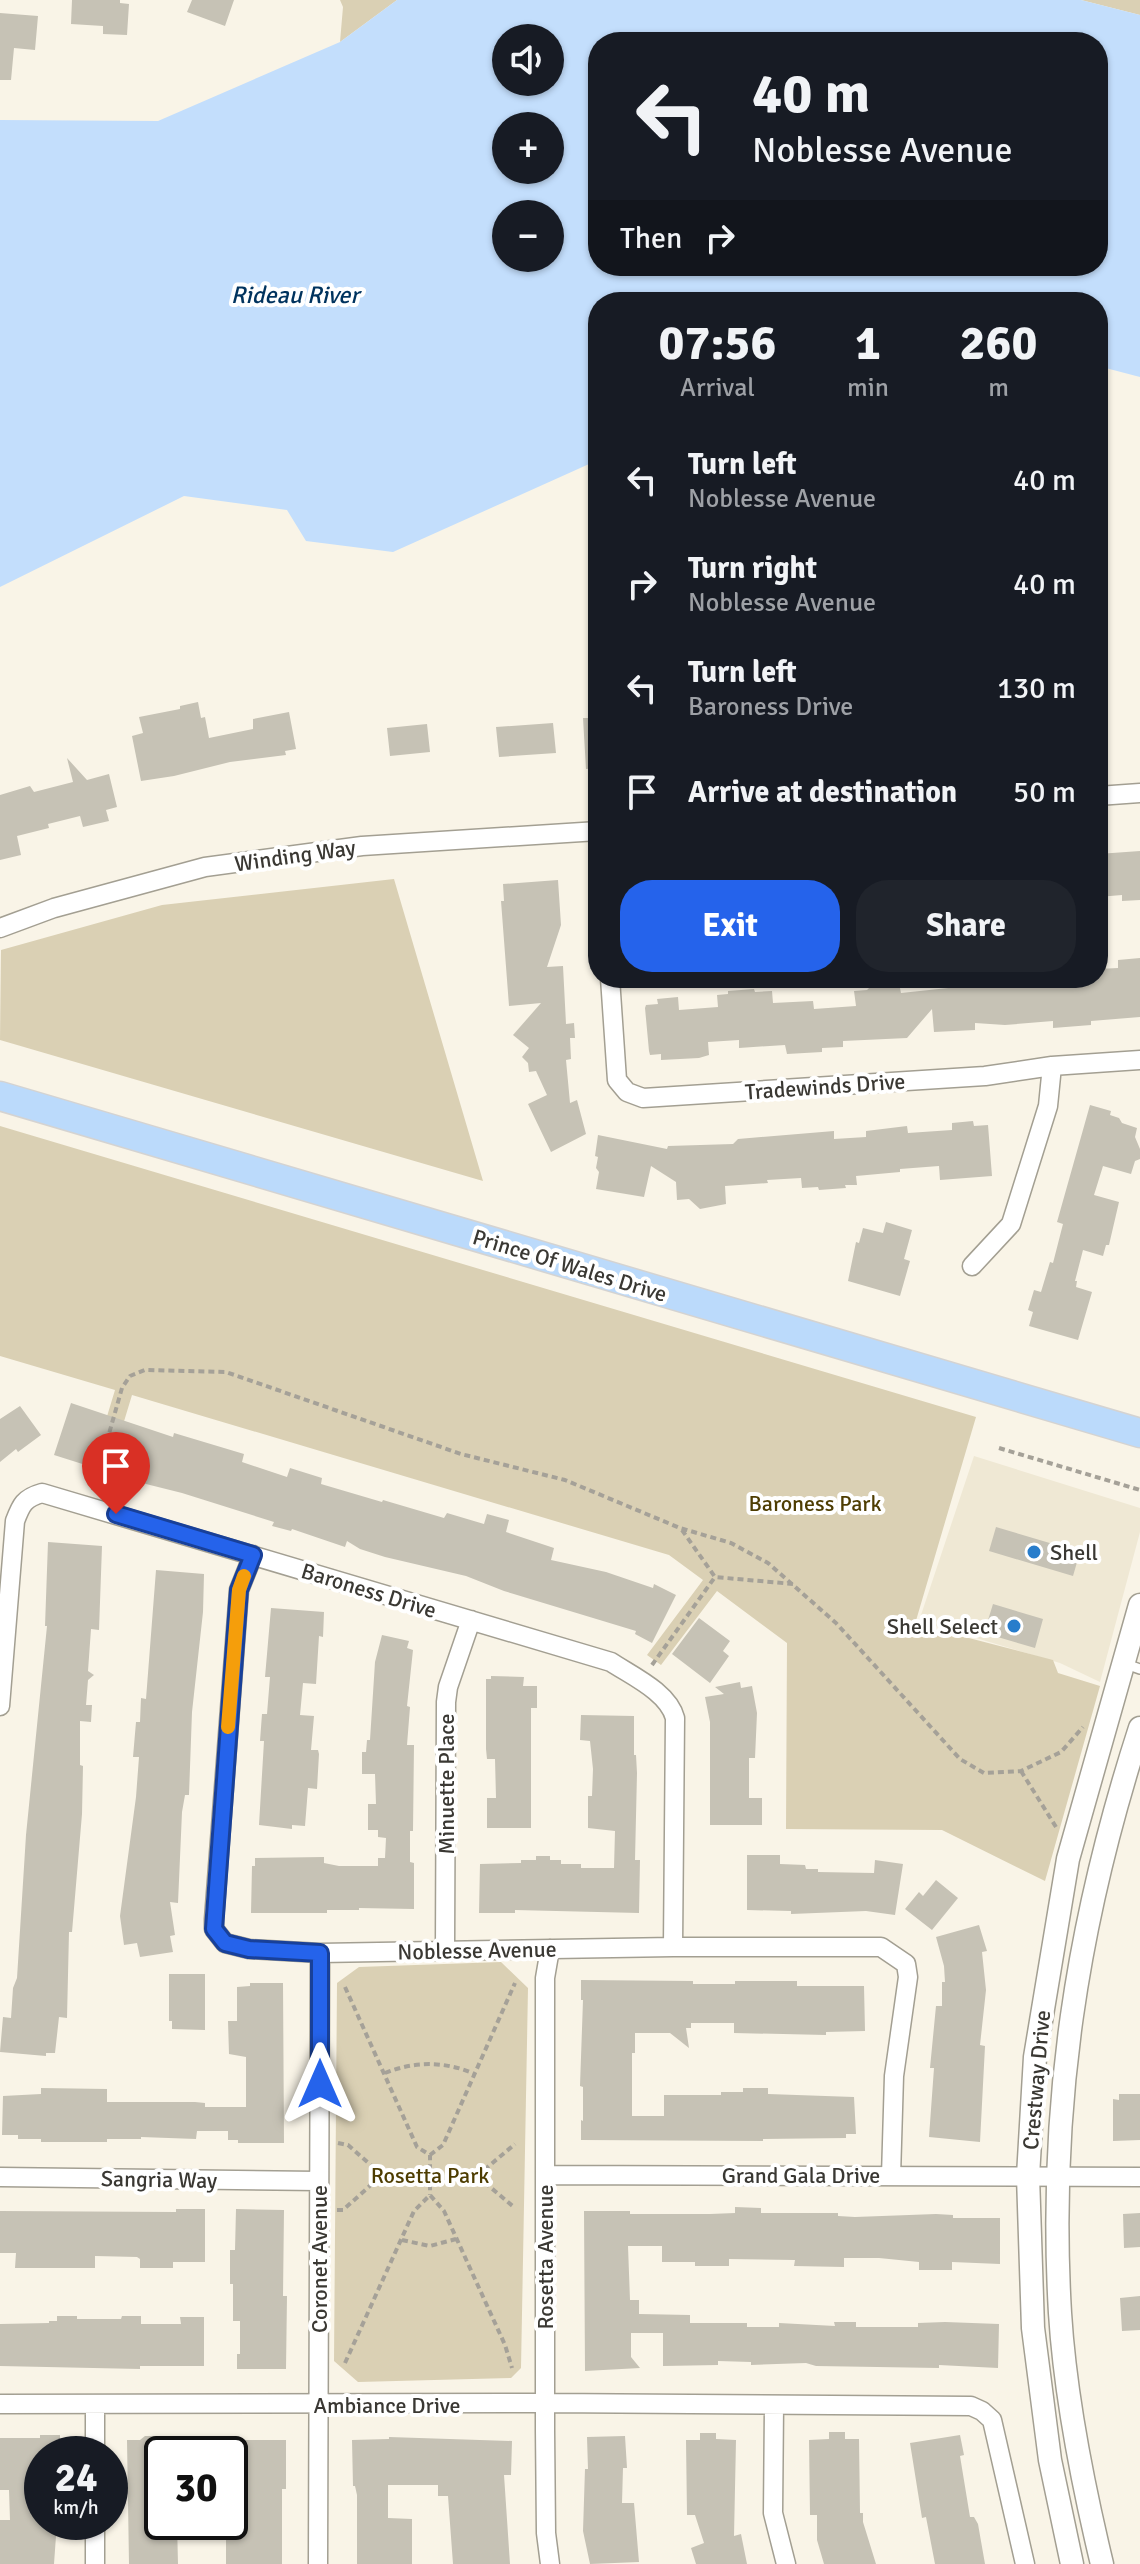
<!DOCTYPE html>
<html lang="en">
<head>
<meta charset="utf-8">
<style>
	:root { --surface:#171b24; --page:#20242c; --text:#f1f3f6; --muted:#9ea1a6; --accent:#2563eb }
	body { margin:0; font-family:Signika,sans-serif; background:var(--page); color:var(--text); height:100vh; display:flex; flex-direction:column; font-size:30px; white-space:nowrap }
	* { box-sizing:border-box; margin:0 }
	p { font-size:26px; color:var(--muted) }
	.icon { flex:none; width:44px; height:44px; fill:none; stroke:currentColor; stroke-width:2; stroke-linecap:round; stroke-linejoin:round }
	.map { position:relative; flex:1; overflow:hidden }
	.panel { position:absolute; left:588px; top:292px; width:520px; height:696px; display:flex; flex-direction:column; background:var(--surface); border-radius:32px; box-shadow:0 2px 6px #0004 }
	.panel>* { flex:none }
	.top-card { position:absolute; left:588px; top:32px; width:520px; height:244px; border-radius:32px; box-shadow:0 2px 6px #0004; background:#171b24; color:var(--text); overflow:hidden }
	.buttons { position:absolute; left:492px; top:24px; display:grid; gap:16px }
	.buttons a { display:grid; place-items:center; width:72px; height:72px; border-radius:50%; background:var(--surface); box-shadow:0 2px 6px #0004; font-size:40px }
	.speed { position:absolute; left:24px; top:2436px; display:flex; gap:16px; font-size:40px; font-weight:700; text-align:center }
	.speed>* { display:grid; place-content:center; width:104px; height:104px; border-radius:50%; background:var(--surface); box-shadow:0 2px 6px #0004; line-height:1 }
	.speed small { font-size:20px; font-weight:400 }
	.speed .limit { border:4px solid #111; border-radius:12px; background:#fff; color:#111 }
	.pin { position:absolute; display:grid; place-items:center; width:68px; height:68px; color:#fff; margin:-82px -34px; border-radius:50% 50% 50% 0; rotate:-45deg; box-shadow:0 0 8px #0007 }
	.pin .icon { rotate:45deg }
	.me { position:absolute; width:88px; margin:-44px; rotate:0deg; stroke-linejoin:round; filter:drop-shadow(0 0 6px #0008) }
	.turn { display:flex; align-items:center; gap:28px; height:168px; padding:0 32px; font-size:36px }
	.turn .icon { width:104px; height:104px; stroke-width:2.5 }
	.turn b { display:block; font-size:56px; line-height:68px }
	.then { display:flex; align-items:center; height:76px; padding:0 32px; background:#0003; gap:16px; font-size:30px }
	.eta { display:flex; justify-content:space-evenly; align-items:center; height:136px; text-align:center }
	.eta b { font-size:48px; font-weight:800; line-height:56px }
	.action { display:flex; gap:16px; margin-top:auto; padding:16px 32px }
	.action a { flex:1; height:92px; border-radius:32px; background:var(--accent); color:#fff; font-size:32px; font-weight:800; line-height:92px; text-align:center }
	.action a+a { background:var(--page); color:var(--text) }
	ul { padding:0; list-style:none }
	li { display:flex; align-items:center; gap:24px; height:104px; padding:0 32px }
	li div { flex:1 }
	li b { display:block; font-size:30px }
	li em { font-style:normal }
	.map>svg:first-child { display:block }
	.built { fill:#efe8d4 }
	.green { fill:#dad0b4 }
	.water { fill:#c3defc; fill-rule:evenodd }
	.building { fill:#c6c2b5 }
	.lines { fill:none; stroke-linecap:round; stroke-linejoin:round }
	.service-casing { stroke:#a39f92; stroke-width:12 }
	.minor-casing { stroke:#a39f92; stroke-width:21 }
	.tertiary-casing { stroke:#a39f92; stroke-width:25 }
	.primary-casing { stroke:#d4d3d2; stroke-width:31 }
	.path { stroke:#a5a198; stroke-width:4; stroke-dasharray:6 4; stroke-linecap:butt }
	.service { stroke:#fff; stroke-width:9 }
	.minor { stroke:#fff; stroke-width:18 }
	.tertiary { stroke:#fff; stroke-width:22 }
	.primary { stroke:#bbdafb; stroke-width:28 }
	.route-casing { stroke:#184099; stroke-width:20 }
	.route { stroke:#2563eb; stroke-width:14 }
	.slow { stroke:#f59e0b; stroke-width:14 }
	.poi-dot { fill:#287dcb; stroke:#fff; stroke-width:3 }
	.labels { text-anchor:middle; stroke-width:8; stroke-linejoin:round; paint-order:stroke }
	.street-label { font-size:22px; fill:#3a3833; stroke:#fff }
	.park-label { font-size:22px; fill:#4e3d02; stroke:#fff }
	.poi-label { font-size:22px; fill:#3a3833; stroke:#fff; text-anchor:start }
	.water-label { font-size:24px; font-style:italic; fill:#00335e; stroke:#fff }
</style>
</head>
<body>
<div class="map">
<svg width="1140" height="2564" viewBox="0 0 1140 2564">
	<rect width="100%" height="100%" fill="#f9f4e7"/>
	<!-- built -->
	<path class="built" d="M974,1456L1140,1508V1532L1100,1682L1060,1663L919,1621Z"/>
	<!-- green -->
	<path class="green" d="M340,0H397L340,42L343,7Z
		M1081,0H1140V15Z
		M394,879L483,1181L0,1040L1,950L162,905Z
		M0,1126L976,1417L915,1624L1053,1660L1058,1673L1100,1686L1045,1881L942,1830L786,1829L787,1643L717,1591L661,1665L647,1655L703,1580L669,1555L132,1395L105,1484L88,1479L115,1390L0,1356Z
		M501,1962L528,1988L521,2368L511,2378L358,2382L334,2361L337,1983L359,1967Z"/>
	<!-- water -->
	<path class="water" d="M397,0H1081L1140,15V377L1098,366V302H598V460L393,552L306,541L287,510L184,496L0,587V120L158,121L340,42ZM506,38H550V82H506ZM598,42H1098V266H598ZM506,126H550V170H506ZM506,214H550V258H506Z"/>
	<!-- building -->
	<path class="building" d="M72,0H120V3L129,4L127,35L103,34V26L71,24Z
		M192,0H234L225,26L187,12Z
		M0,13L38,16L35,50L14,48L11,80H0Z
		M198,702L201,718L205,717L209,738L253,729V719L289,712L296,749L285,751L286,755L230,762L174,776L141,781L132,736L143,733L139,717L180,709V706Z
		M583,718H598V768L586,769Z
		M553,723L556,753L499,757L496,727Z
		M427,724L430,752L390,756L387,728Z
		M67,758L87,780L109,774L117,807L106,810L109,821L83,827L80,816L48,824L49,828L17,836L21,855L0,860V795L30,786L34,792L73,782Z
		M1140,851V900L1122,901V895L1098,897V854Z
		M558,880L561,925L547,967L563,966L566,1024L574,1023L575,1038H570L571,1059L566,1060L570,1103L577,1100L586,1134L551,1152L528,1104L547,1095L536,1071L529,1072L528,1063L522,1057L529,1048L513,1035L541,1003L509,1006L501,901H504L503,884Z
		M1140,958V1017L1091,1021V1025L1053,1028V1021L1005,1025L975,1023V1030L934,1032L932,1009L907,1038L843,1041V1047L822,1048V1052L787,1054L785,1045L739,1048V1040L708,1042L709,1055L699,1058L661,1060V1054L650,1055L649,1051L645,1008L646,1005L658,1004L657,999L678,997L679,1010L718,1007L717,995L728,994V991L754,989L755,992L772,991L773,1003L813,1001L814,1009L856,1006L854,991L867,990L870,987L900,988L901,993L986,984L985,978H1098V969L1118,968V960Z
		M1090,1105L1111,1111L1110,1115L1119,1118L1122,1123L1137,1128L1135,1137L1140,1149V1159L1135,1161L1131,1174L1103,1166L1094,1195L1119,1202L1109,1245H1106L1103,1256L1083,1250L1075,1281H1077L1076,1287L1092,1292L1078,1340L1029,1326L1033,1312L1028,1310L1034,1290L1041,1292L1050,1262L1053,1263L1063,1224L1057,1222Z
		M973,1121L974,1126L988,1125L992,1176L940,1180L939,1166L900,1169V1172L856,1176L857,1185H845L846,1188L819,1190L818,1187L802,1188L801,1178L767,1180L768,1183L725,1186L726,1204L700,1209L689,1199L677,1200L676,1182L651,1166L644,1197L596,1189L599,1172L596,1168L598,1157L595,1156L598,1135L667,1149L668,1146L733,1144L738,1139L834,1131V1139L866,1137V1131L907,1126L908,1133L952,1130V1123Z
		M886,1222L912,1230L904,1259L910,1261L900,1296L848,1281L856,1242L859,1243L863,1228L883,1233Z
		M71,1403L173,1437L174,1433L244,1454L242,1462L287,1477L290,1468L322,1478L321,1484L382,1502L383,1500L444,1518L447,1513L484,1524L487,1514L509,1520L506,1532L554,1548L551,1560L606,1572L653,1588L654,1584L676,1595L652,1643L635,1634L636,1631L504,1591L466,1576L385,1557L360,1549L347,1541L345,1547L292,1529L291,1531L272,1526L274,1522L182,1493L114,1476V1474L54,1455Z
		M20,1406L41,1435L18,1452L16,1449L0,1462V1419Z
		M996,1527L1080,1552L1073,1576L989,1551Z
		M48,1542L102,1546L99,1630L91,1629L88,1671L94,1675L88,1680L86,1705H92L91,1722L80,1721V1765L83,1766L82,1814L72,1932H69L67,2018L59,2017L55,2053H46V2056L0,2052L3,2017L11,2018L13,1988L17,1978L26,1835L47,1626H45Z
		M156,1570L204,1574L203,1612L192,1712L189,1795H185L182,1812L178,1903L170,1902L175,1935L170,1936L173,1952L140,1957L137,1943L124,1945L120,1916L136,1797L139,1757H133L136,1722H140L141,1698L146,1699Z
		M993,1604L1043,1619L1035,1648L984,1633Z
		M271,1608L324,1612L323,1637L319,1636L316,1684L303,1683L300,1715L314,1716L311,1750H318L319,1754L317,1789L308,1788L305,1826L292,1825V1829L259,1825L264,1741H260L262,1714H267L270,1677H265Z
		M699,1618L730,1641L723,1651L729,1656L710,1683L672,1654Z
		M382,1635L409,1641L407,1648L413,1650L407,1706L410,1707L407,1745H414L413,1831H410V1862L414,1863V1909L359,1908V1910H327V1913H251L252,1866H255V1858L324,1857V1863L339,1866H378V1858H385L386,1838L378,1837V1830H368V1804H376L375,1774H362V1752H366L367,1740H370L375,1662Z
		M491,1676L524,1677L523,1686H537V1708H531V1828H487V1798H496L495,1759H487L486,1749V1679H491Z
		M740,1682L741,1688L752,1686L757,1713L755,1758H749V1798H762V1825H710V1722L705,1697L724,1694L715,1687Z
		M581,1715L634,1716V1755H636L637,1773L635,1860H640L639,1913L515,1910V1913H479L480,1864L521,1863V1860H536V1856H550V1860H561V1864H581V1868H614L615,1831L588,1828V1796H592L593,1769L590,1741L580,1740Z
		M747,1855H780V1864L805,1865L806,1869H818V1872L874,1873L875,1860L903,1864L895,1915L866,1911L791,1914V1911L747,1910Z
		M936,1880L958,1898L932,1930L905,1909L919,1892L923,1896Z
		M979,1925L987,1951L982,1952L986,1990L980,2045L985,2046L980,2142L929,2137L934,2068H930L936,2006H942V1982H945L944,1966L936,1937Z
		M169,1974H205V2030L172,2029V2021H169Z
		M581,1980L693,1981V1984H735V1981H797V1986H864L865,2031L826,2032V2035L734,2033V2023H691V2028H686L689,2048L670,2033H635V2053H632V2116H664V2095H721V2092H743V2088H768V2094L854,2097L856,2134H846V2138L763,2139V2141L581,2140V2120L583,2121V2087L580,2086L583,2000H581Z
		M250,1983H283L284,2143H238V2140H228V2131H197L196,2139L141,2137V2139H107V2142H41V2139H18V2135H2L3,2096L41,2094V2088L107,2089V2102H195L205,2103V2107H246V2057L229,2054L228,2021H237V1987L250,1986Z
		M1119,2094H1140V2140L1113,2141V2099L1119,2100Z
		M438,2168L439,2186L421,2187L420,2169Z
		M735,2207L761,2208V2213H838V2216L855,2217L936,2214L953,2215V2218H1000V2264L952,2262V2270H919V2262L879,2258H844V2267L794,2266L795,2260L729,2259V2266H695V2262H662V2246H628L630,2300H639V2314L690,2315V2323H747V2327H779V2323L835,2326L834,2322H856V2327H918V2323L945,2322L999,2324L998,2368L939,2365V2368L816,2366L806,2363L751,2365V2362L718,2361V2365L663,2366V2333H631V2357L640,2368L585,2371L584,2211H630V2214H710L735,2213Z
		M176,2209H205V2262H173V2268H140V2259L137,2257L95,2256V2268H15L16,2253H0V2211L176,2212Z
		M236,2209L284,2210L283,2296H287L286,2369H237V2354H240V2321H233V2284H230V2250H235Z
		M1140,2213V2247L1124,2248L1123,2214Z
		M1140,2296V2330L1122,2331L1120,2298Z
		M57,2316H77V2319H121L122,2316H141V2324H181L180,2317H204V2366H140V2369L0,2366V2324L49,2323V2321H57Z
		M829,2432H845V2439H859L860,2513H863V2522L876,2564H824L817,2540V2515H810L809,2440L829,2439Z
		M700,2433H716V2439L736,2440L734,2536L741,2534L747,2564H696L691,2548L704,2543L695,2515H687L686,2440H700Z
		M40,2435H60V2454H42V2522H57L54,2564H0V2520H10L9,2490H0V2438H40Z
		M960,2435L964,2455L960,2456L970,2517H974L978,2524L985,2564H935L926,2517L922,2518L910,2443Z
		M145,2436H200V2454H162V2460H158L156,2518H162V2522H177L178,2564H129L127,2440H140Z
		M625,2436L627,2468H623L622,2503H634L639,2562L590,2564L583,2531L585,2469H588L587,2437Z
		M389,2437L512,2441L511,2475H504L510,2564H453L448,2496H438V2485H388V2518L412,2519V2564H357V2495L355,2486H353L352,2440L389,2439Z
		M230,2440H286V2489H282V2564H226V2522L236,2521L235,2491H230Z"/>
	<g class="lines">
		<!-- service casing -->
		<g class="service-casing">
			<path id="service" d="M1123,1663L1140,1669"/>
		</g>
		<!-- minor casing -->
		<g class="minor-casing">
			<path id="minor" d="M1098,796L1140,793
				M0,928L54,908L205,867L362,846L598,831
				M610,978L617,1080L627,1092L643,1098L985,1076L1052,1066L1140,1060
				M972,1266L1011,1224L1048,1106L1052,1066
				M253,1555L239,1590L214,1919V1929L225,1943L249,1949L320,1953L673,1947H881L906,1964L908,1977L894,2076L891,2176
				M0,1706L15,1521C21,1505 24,1498 42,1493L611,1662C632,1676 668,1692 675,1718L673,1947
				M445,1951L446,1702L448,1687L471,1620
				M545,2175L1140,2177
				M0,2177L318,2181
				M0,2404L546,2403L971,2406L982,2411L992,2420L1025,2564
				M95,2404V2454
				M774,2406L773,2513L786,2564
				M95,2564V2522
				M318,2564L320,1953
				M550,2564L546,2533L545,2430V1978L550,1949"/>
		</g>
		<!-- tertiary casing -->
		<g class="tertiary-casing">
			<path id="tertiary" d="M1072,2564L1050,2460L1033,2328L1028,2176L1035,2057L1068,1859L1140,1605
				M1102,2564C1083,2485 1065,2394 1060,2313C1048,2108 1077,1922 1140,1728"/>
		</g>
		<!-- primary casing -->
		<g class="primary-casing">
			<path id="primary" d="M0,1096L1140,1433"/>
		</g>
		<!-- path -->
		<path class="path" d="M999,1448L1140,1490
			M93,1490L122,1388L130,1376L145,1370L226,1372L461,1454L565,1480L680,1528L731,1543L768,1563L836,1623L960,1759L984,1773L1021,1771L1061,1752L1083,1727
			M682,1530L715,1577L793,1584
			M652,1665L715,1577
			M1021,1771L1056,1827
			M345,1987L417,2147L430,2155V2195
			M385,2073C415,2061 445,2061 475,2074
			M338,2143L348,2145L382,2175L429,2177L477,2176L515,2144
			M430,2155L443,2145L515,1983
			M477,2176L515,2208
			M337,2210H343L382,2175
			M402,2240L430,2246L456,2239
			M345,2363L414,2211L430,2195L444,2211L505,2345L512,2368"/>
		<!-- service -->
		<use href="#service" class="service"/>
		<!-- minor -->
		<use href="#minor" class="minor"/>
		<!-- tertiary -->
		<use href="#tertiary" class="tertiary"/>
		<!-- primary -->
		<use href="#primary" class="primary"/>
	</g>
	<g class="lines">
		<!-- route casing -->
		<g class="route-casing">
			<path id="route" d="M116,1514L253,1555L239,1590L214,1929L225,1943L249,1949L320,1953V2084"/>
		</g>
		<!-- route -->
		<use href="#route" class="route"/>
		<!-- slow -->
		<path class="slow" d="M228,1727L239,1590L244,1576"/>
	</g>
	<!-- markers -->
	<g class="poi-dot">
		<circle cx="1034" cy="1552" r="8"/>
		<circle cx="1014" cy="1626" r="8"/>
	</g>
	<g class="labels">
		<!-- street labels -->
		<g class="street-label">
			<text transform="translate(295 855) rotate(-8)" y="8">Winding Way</text>
			<text transform="translate(825 1086) rotate(-4)" y="8">Tradewinds Drive</text>
			<text transform="translate(570 1265) rotate(17)" y="8">Prince Of Wales Drive</text>
			<text transform="translate(369 1590) rotate(17)" y="8">Baroness Drive</text>
			<text transform="translate(446 1784) rotate(-90)" y="8">Minuette Place</text>
			<text transform="translate(477 1950) rotate(-1)" y="8">Noblesse Avenue</text>
			<text transform="translate(1036 2080) rotate(-85)" y="8">Crestway Drive</text>
			<text x="801" y="2183">Grand Gala Drive</text>
			<text transform="translate(159 2179) rotate(1)" y="8">Sangria Way</text>
			<text transform="translate(545 2257) rotate(-90)" y="8">Rosetta Avenue</text>
			<text transform="translate(319 2259) rotate(-90)" y="8">Coronet Avenue</text>
			<text x="387" y="2413">Ambiance Drive</text>
		</g>
		<!-- park labels -->
		<g class="park-label">
			<text x="815" y="1511">Baroness Park</text>
			<text x="430" y="2183">Rosetta Park</text>
		</g>
		<!-- poi labels -->
		<g class="poi-label">
			<text x="1050" y="1560">Shell</text>
			<text x="998" y="1634" text-anchor="end">Shell Select</text>
		</g>
		<!-- water labels -->
		<g class="water-label">
			<text x="295" y="303">Rideau River</text>
		</g>
	</g>
</svg>
<div class="buttons">
<a><svg class="icon" aria-label="sound" viewBox="0 0 24 24"><path d="M4 9h4l5-4v14l-5-4H4zM17 9q2 3 0 6"/></svg></a>
<a>+</a>
<a>−</a>
</div>
<div class="speed"><div>24<small>km/h</small></div><div class="limit">30</div></div>
<div class="pin" style="left:116px;top:1514px;background:#d93025"><svg class="icon" aria-label="arrive" viewBox="0 0 24 24"><path d="M6 21V4h12l-3 4 3 4H6"/></svg></div>
<svg class="me" style="left:320px;top:2084px" viewBox="-20 -20 40 40"><path d="M0-17L14 15 0 8-14 15z" fill="#2563eb" stroke="#fff" stroke-width="4"/></svg>
<div class="top-card">
<div class="turn"><svg class="icon" aria-label="left" viewBox="0 0 24 24"><path d="M17 20v-9H6M10 6l-5 5 5 5"/></svg><div><b>40 m</b>Noblesse Avenue</div></div>
<div class="then">Then<svg class="icon" aria-label="right" viewBox="0 0 24 24"><path d="M7 20v-9h11M14 6l5 5-5 5"/></svg></div>
</div>
<section class="panel">
<div class="eta">
<div><b>07:56</b><p>Arrival</p></div>
<div><b>1</b><p>min</p></div>
<div><b>260</b><p>m</p></div>
</div>
<ul>
<li><svg class="icon" aria-label="left" viewBox="0 0 24 24"><path d="M17 20v-9H6M10 6l-5 5 5 5"/></svg><div><b>Turn left</b><p>Noblesse Avenue</p></div><em>40 m</em></li>
<li><svg class="icon" aria-label="right" viewBox="0 0 24 24"><path d="M7 20v-9h11M14 6l5 5-5 5"/></svg><div><b>Turn right</b><p>Noblesse Avenue</p></div><em>40 m</em></li>
<li><svg class="icon" aria-label="left" viewBox="0 0 24 24"><path d="M17 20v-9H6M10 6l-5 5 5 5"/></svg><div><b>Turn left</b><p>Baroness Drive</p></div><em>130 m</em></li>
<li><svg class="icon" aria-label="arrive" viewBox="0 0 24 24"><path d="M6 21V4h12l-3 4 3 4H6"/></svg><div><b>Arrive at destination</b></div><em>50 m</em></li>
</ul>
<div class="action"><a>Exit</a><a>Share</a></div>
</section>
</div>
</body>
</html>
